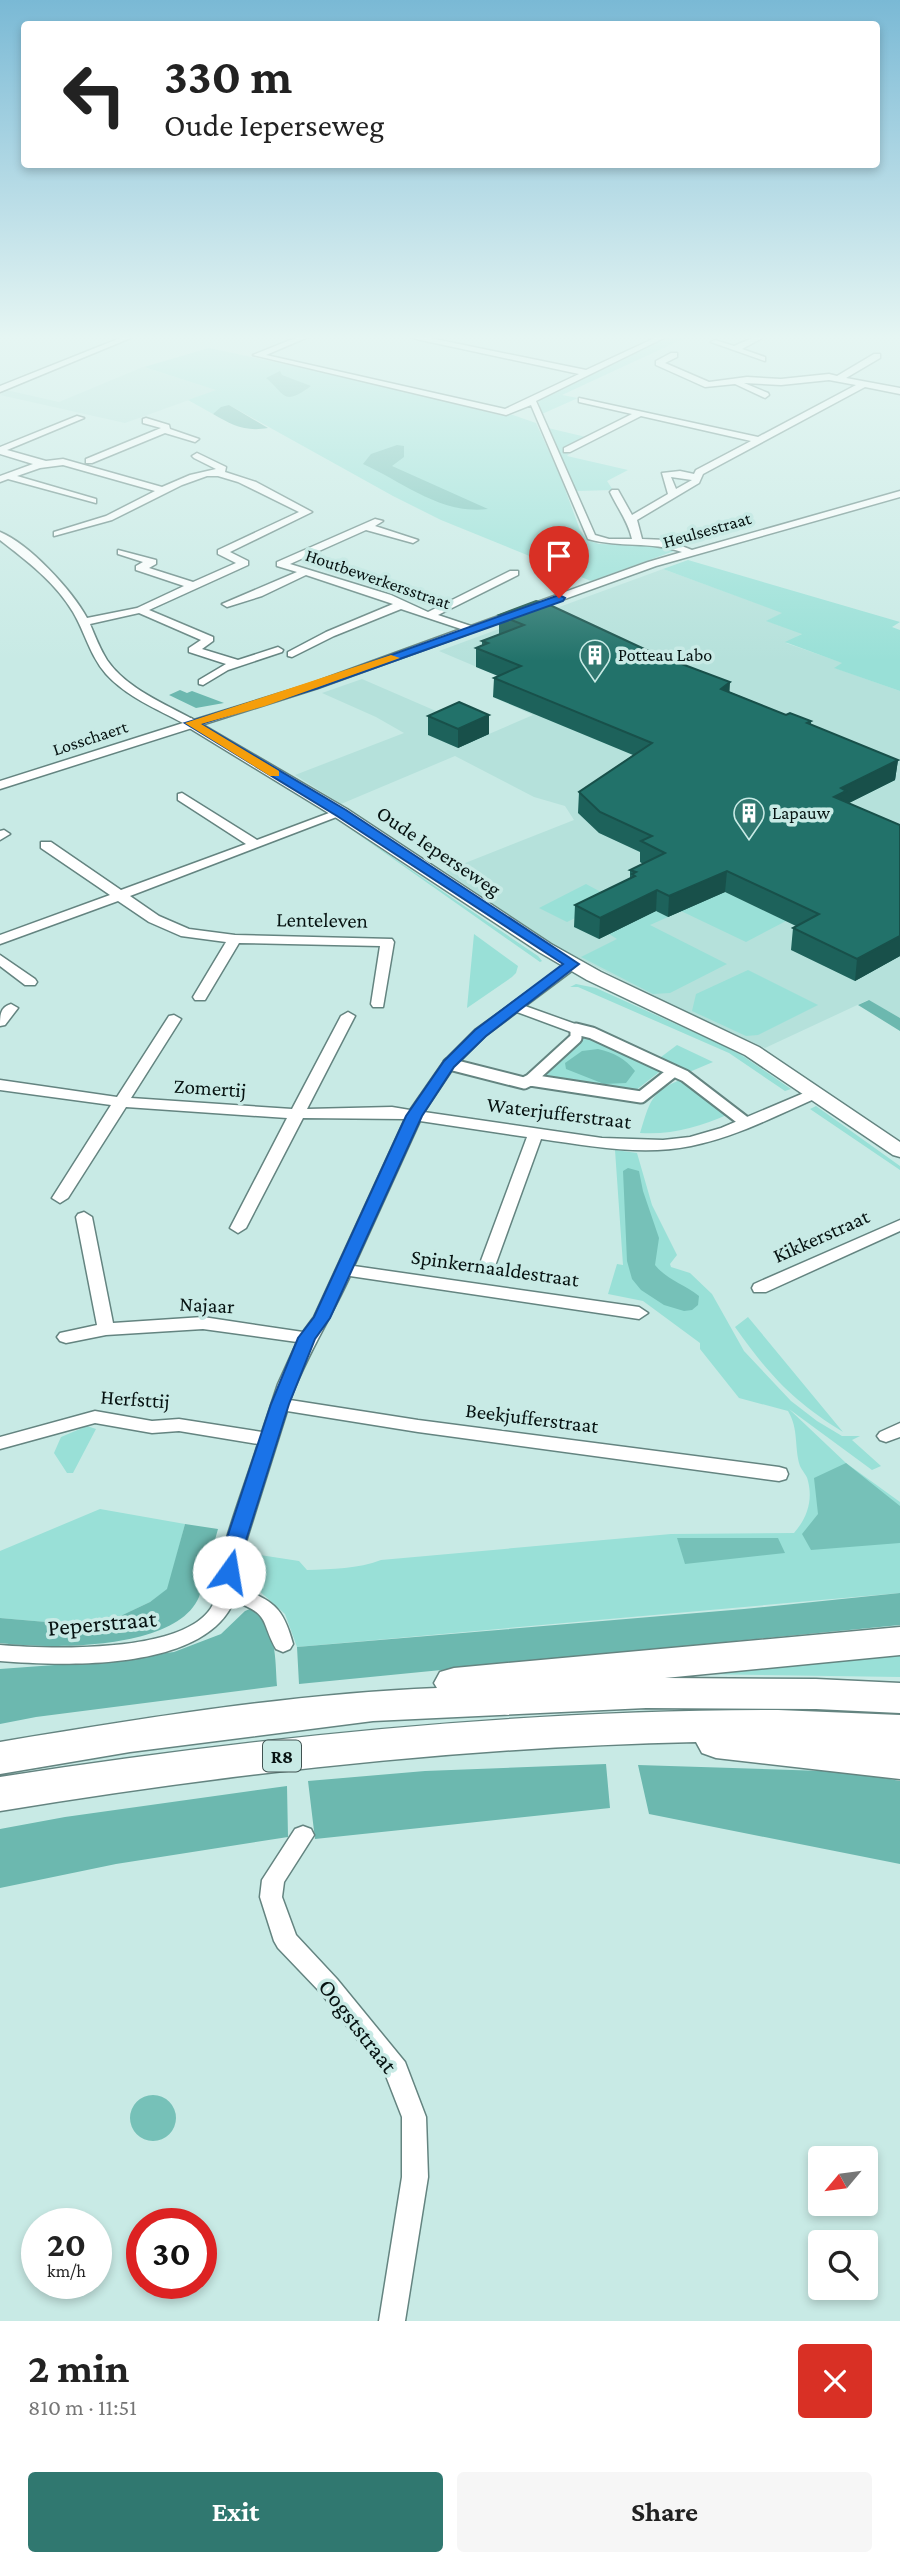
<!DOCTYPE html>
<html lang="en">
<head>
<meta charset="utf-8">
<style>
	:root { --surface:#fff; --page:#f6f6f6; --text:#222; --muted:#767676; --accent:#307870 }
	body { margin:0; font-family:"Crimson Pro",serif; background:var(--page); color:var(--text); height:100vh; display:flex; flex-direction:column; font-size:26px; white-space:nowrap }
	* { box-sizing:border-box; margin:0 }
	p { font-size:23px; color:var(--muted) }
	.icon { flex:none; width:38px; height:38px; fill:none; stroke:currentColor; stroke-width:2; stroke-linecap:round; stroke-linejoin:round }
	.map { position:relative; height:2321px; overflow:hidden }
	.drawer { display:flex; flex-direction:column; background:var(--surface); flex:1 }
	.drawer>* { flex:none }
	.guide { position:absolute; left:21px; top:21px; width:859px; height:147px; border-radius:7px; box-shadow:0 4px 10px #0003; background:#fff; color:var(--text); overflow:hidden }
	.needle { width:46px; rotate:241deg }
	.buttons { position:absolute; left:808px; top:2146px; display:grid; gap:14px }
	.buttons a { display:grid; place-items:center; width:70px; height:70px; border-radius:7px; background:var(--surface); box-shadow:0 4px 10px #0003; font-size:35px }
	.speed { position:absolute; left:21px; top:2208px; display:flex; gap:14px; font-size:35px; font-weight:700; text-align:center }
	.speed>* { display:grid; place-content:center; width:91px; height:91px; border-radius:50%; background:var(--surface); box-shadow:0 4px 10px #0003; line-height:1 }
	.speed small { font-size:18px; font-weight:400 }
	.speed .limit { border:10px solid #d22; background:#fff; color:#111 }
	.pin { position:absolute; display:grid; place-items:center; width:60px; height:60px; color:#fff; margin:-72px -30px; border-radius:50% 50% 50% 0; rotate:-45deg; box-shadow:0 0 7px #0007 }
	.pin .icon { rotate:45deg }
	.me { position:absolute; width:77px; margin:-38px; rotate:13deg; stroke-linejoin:round; filter:drop-shadow(0 0 5px #0008) }
	.turn { display:flex; align-items:center; gap:24px; height:147px; padding:0 28px; font-size:32px }
	.turn .icon { width:91px; height:91px; stroke-width:2.5 }
	.turn b { display:block; font-size:49px; line-height:60px }
	.round { display:grid; place-items:center; flex:none; width:74px; height:74px; border-radius:7px; background:var(--page) }
	.overview { display:flex; align-items:center; justify-content:space-between; height:119px; padding:0 28px }
	h1 { font-size:42px; font-weight:700; line-height:52px }
	.cta { display:flex; gap:14px; margin-top:auto; padding:14px 28px }
	.cta a { flex:1; height:80px; border-radius:7px; background:var(--accent); color:#fff; font-size:28px; font-weight:700; line-height:80px; text-align:center }
	.cta a+a { background:var(--page); color:var(--text) }
	.map>svg:first-child { display:block }
	.built { fill:#b5e1db }
	.green { fill:#99e0d7 }
	.forest { fill:#6cb8af }
	.water { fill:#76c1b8 }
	.lines { fill:none; stroke-linecap:round; stroke-linejoin:round }
	.pedestrian-casing { stroke:#648480; stroke-width:15 }
	.minor-casing { stroke:#648480; stroke-width:3 }
	.tertiary-casing { stroke:#648480; stroke-width:3 }
	.motorway-casing { stroke:#648480; stroke-width:3 }
	.pedestrian { stroke:#fff; stroke-width:11 }
	.minor { fill:#fff; fill-rule:evenodd }
	.tertiary { fill:#fff; fill-rule:evenodd }
	.motorway { fill:#fff; fill-rule:evenodd }
	.wall { fill:#1d625b }
	.shaded-wall { fill:#18504a }
	.building { fill:#22726a; stroke:#18504a; stroke-width:2 }
	.route { fill:#1a73e8; stroke:#114b97; stroke-width:2 }
	.slow { fill:#f59e0b }
	.labels { text-anchor:middle; stroke-width:7; stroke-linejoin:round; paint-order:stroke }
	.far-street-label { font-size:18px; fill:#061211; stroke:#c8eae5 }
	.far-poi-label { font-size:18px; fill:#061211; stroke:#c8eae5; text-anchor:start }
	.shield { fill:#c8eae5; stroke:#405351; stroke-width:2 }
	.shield-label { font-size:19px; font-weight:bold; fill:#061211 }
	.street-label { font-size:21px; fill:#061211; stroke:#c8eae5 }
	.near-street-label { font-size:24px; fill:#061211; stroke:#c8eae5 }
</style>
</head>
<body>
<div class="map">
<svg width="900" height="2321" viewBox="0 0 900 2321">
	<rect width="100%" height="100%" fill="#c8eae5"/>
	<!-- built -->
	<path class="built" d="M143,367L217,390L125,423L0,395L6,390L59,402Z
		M663,569L784,613L767,621L803,633L786,643L843,663L835,668L900,691V1018L868,1000L765,1048L649,994L548,942L445,871L574,820L565,806L534,797L455,756L341,804L295,775L404,733L376,717L322,693L362,679L489,734L533,715L493,697L534,691L439,651Z"/>
	<!-- green -->
	<path class="green" d="M669,337H687L562,395L578,398L542,414L538,400Z
		M209,348L364,381L503,416L510,414L536,423L559,473L580,530L587,540L599,544L660,546L677,550L591,581L441,520L393,496L229,405L213,414L188,400L216,390L144,367Z
		M548,428L586,437L562,448L567,451L564,452L569,454L567,456L628,470L607,481L613,490L576,491Z
		M688,560L900,622L892,627L900,630V691L834,668L842,663L785,642L802,634L766,621L782,613L663,569Z
		M345,825L538,956L542,961L540,962Z
		M586,884L614,899L567,922L539,908Z
		M725,892L786,921L746,942L681,911Z
		M656,911L668,917L650,925L727,964L670,993L653,994L581,957L617,939L609,934Z
		M474,934L518,966L516,973L512,977L467,1008Z
		M748,970L818,1005L758,1035L746,1036L692,1011L696,994Z
		M576,984L596,988L718,1043L743,1056L791,1089L785,1091L729,1053L578,987H570Z
		M585,1034L663,1069L631,1094L536,1078Z
		M677,1045L713,1062L687,1073L657,1060Z
		M682,1079L729,1114C699,1127 672,1135 640,1133C650,1102 650,1092 682,1079Z
		M816,1106L900,1166V1170L810,1109Z
		M615,1150L637,1153L652,1205L677,1255L670,1264L671,1267L690,1273L712,1294L744,1351L791,1401L817,1421L842,1436H860L852,1440L881,1466L872,1470L789,1409L846,1463L900,1502V1593L297,1647L285,1614L256,1588L254,1570L260,1555L299,1561L307,1570C332,1569 358,1569 381,1560L671,1534L794,1533C807,1518 813,1501 808,1481C807,1475 802,1471 800,1466C794,1447 799,1429 788,1411L739,1398L700,1349V1343L643,1301L608,1294L617,1264L623,1265Z
		M748,1317L843,1432C793,1401 769,1375 735,1327Z
		M87,1426L96,1429L73,1473H67L54,1453L61,1437Z
		M100,1509L185,1524L168,1589L150,1602L114,1619L69,1624L0,1618V1551Z
		M900,1648V1677L630,1673Z"/>
	<!-- forest -->
	<path class="forest" d="M229,405L268,428C245,432 232,425 213,414L221,407Z
		M180,690L187,693L192,691L224,703L196,708L169,695Z
		M869,1000L900,1018V1031L858,1005Z
		M185,1524L218,1529L199,1597C176,1651 49,1649 0,1643V1618L69,1624L114,1619L150,1602L167,1589Z
		M900,1593V1625L299,1684L297,1647L744,1609Z
		M252,1608C277,1626 275,1658 277,1686L36,1717L0,1724V1669L82,1663L174,1652L221,1634L245,1611Z
		M606,1764L610,1808L315,1839L308,1781L425,1771Z
		M638,1765L853,1772L900,1781V1864L649,1814Z
		M287,1786L288,1837L116,1864L0,1888V1829L65,1817Z"/>
	<!-- water -->
	<path class="water" d="M280,371L282,375L311,386C282,407 286,394 266,378Z
		M397,445L404,446V457L392,466L488,509C441,515 403,482 363,464L371,454Z
		M598,1049C614,1053 625,1058 635,1071L626,1083L604,1084L566,1069L565,1063L582,1051Z
		M628,1168L639,1171L643,1191L659,1238L655,1265C667,1280 684,1284 699,1296L698,1305L692,1310L684,1311L664,1305L641,1290L632,1279L627,1261L623,1171Z
		M846,1463L900,1506V1543L811,1550L802,1534L818,1514L814,1478Z
		M677,1538H778L785,1553L685,1564Z
		M130 2118a23 23 0 1 1 46 0a23 23 0 1 1-46 0Z"/>
	<g class="lines">
		<!-- pedestrian casing -->
		<g class="pedestrian-casing">
			<path id="pedestrian" d="M576,1029L592,1033L674,1071L641,1097L530,1080L576,1038Z
				M449,1064L524,1083L530,1080
				M674,1071L685,1076L745,1122"/>
		</g>
		<!-- minor casing -->
		<g class="minor-casing">
			<path id="minor" d="M123,337H133L0,392V386Z
				M298,337H308L266,355L505,409L579,374L416,339L412,337H425L586,370L657,337H666L536,401L595,535L609,539H632C628,521 618,509 610,492L612,490H618L632,515L668,494L662,473L680,471L694,474L696,470L751,441L641,416L570,452H564V448L632,414L579,402V398L758,437L856,385L829,380L781,385L744,383L768,393L769,395L765,398L735,384L705,387L656,365V361L671,353H677V357L665,363L709,382L747,377L781,379L829,374L837,376L874,354H880V358L846,378L900,388V394L865,387L703,474L699,483L637,520L642,539L666,540L692,550L900,491V497L656,566L318,688L0,789V781L183,723C157,709 127,697 106,674C90,656 85,632 73,612C55,582 27,561 0,540V532C29,544 72,590 87,618L137,608L184,586L136,570V566L143,562L118,554V550L156,560V564L149,568L193,582L236,563L218,554V550L299,512L238,482L218,476H207L182,485L112,520L54,536V532L106,516L155,491L63,465L40,468L17,476L96,499V503L8,479L0,482V476L33,464L0,454V447L77,416L84,418L7,450L46,461L63,459L162,487L190,475L216,469L194,458L192,456L197,453L226,467L225,472L256,482L312,512L230,552L248,561V565L149,610L213,637V641L202,649L238,660L278,647L283,650L282,652L228,670L203,685L199,684V680L226,664L189,652V648L201,640L139,613L90,624C95,636 100,649 107,660C127,689 164,703 194,720L310,684L461,629L401,609L334,636L292,657L288,656V652L326,632L393,604L306,575L262,596L227,607L222,604L297,572L277,566V562L375,519L383,521L375,526L418,540L413,543L366,530L290,564L391,595L428,612L510,571H518V575L438,615L471,626L648,562L682,552C651,541 619,548 588,539L531,405L506,415L253,355ZM671,477L692,480L676,489Z
				M755,337H764L742,349L765,357V361L711,342L715,340L734,346Z
				M146,418L169,425L170,429L199,439L195,442L165,433L92,463H86V459L161,428L143,423V419Z
				M182,793L257,840L337,810H345L347,813L130,896L159,916L189,929L235,935L392,939L394,942L383,1007H373L371,1004L380,946L239,943L205,1000H195L193,997L226,942L181,936L149,922L118,901L0,944V935L110,895L41,848V842H51L121,890L246,844L178,800V794Z
				M4,830L10,834L0,840V831Z
				M0,955L35,979L37,982L35,985H25L0,966Z
				M572,960L577,961L579,964L577,967L525,1006L581,1026L583,1029L581,1032H571L517,1012L485,1036L454,1067L424,1112L602,1138L663,1140L690,1137L721,1128L811,1090H821L824,1093L821,1096C779,1114 737,1137 691,1146C642,1156 590,1146 541,1139L495,1266L487,1271L479,1266L527,1137L420,1121L354,1266L639,1307L648,1313L639,1319L350,1276C331,1318 306,1356 290,1400L418,1420L779,1467L786,1469L788,1474L786,1479L779,1481L418,1432L287,1411L243,1551L237,1587C272,1600 283,1606 293,1644L290,1649L283,1652L276,1649C260,1620 271,1615 234,1601C204,1672 63,1666 0,1661V1645C49,1649 181,1654 211,1608C221,1592 218,1569 223,1551C233,1515 247,1479 258,1444L179,1431L152,1433L95,1423L0,1449V1437L95,1411L152,1421L179,1419L262,1432L278,1384L297,1342L203,1329L106,1335L66,1343L60,1341L57,1337L60,1333L97,1325L76,1217L78,1214L84,1212L92,1217L113,1323L203,1317L303,1332L314,1317L405,1119L303,1118L246,1228L238,1233L230,1228L287,1118L126,1107L68,1198L60,1203L52,1198L111,1105L0,1090V1080L117,1097L169,1016L174,1015L181,1019L131,1098L292,1109L341,1016L348,1012L355,1016L307,1109L392,1107L410,1110L444,1061L475,1030Z
				M11,1004L18,1008L5,1025L0,1026C0,1016 0,1007 11,1004Z
				M900,1220V1231L766,1292H754L752,1288L754,1284Z
				M900,1423V1437L886,1442L880,1440L877,1436L880,1432Z
				M303,1826L311,1829L314,1835L284,1882L282,1897L296,1935L337,1979L405,2062L426,2117L428,2177L405,2321H379L402,2177V2117L386,2076L321,1993L278,1948L274,1941L260,1897L262,1880L295,1829Z"/>
		</g>
		<!-- tertiary casing -->
		<g class="tertiary-casing">
			<path id="tertiary" d="M191,718L347,809L551,944L601,972L759,1047L900,1142V1157L893,1155L745,1055L587,980L539,952L335,817L186,726L183,723Z"/>
		</g>
		<!-- motorway casing -->
		<g class="motorway-casing">
			<path id="motorway" d="M900,1627V1655L665,1678L816,1679L900,1683V1713L816,1709L646,1708L373,1721L130,1752L0,1774V1742C144,1718 291,1694 437,1688L434,1683L440,1672L454,1668Z
				M778,1710L900,1715V1779L716,1758L702,1753L696,1742C463,1747 230,1773 0,1811V1777C257,1737 518,1710 778,1710Z"/>
		</g>
		<!-- pedestrian -->
		<use href="#pedestrian" class="pedestrian"/>
		<!-- minor -->
		<use href="#minor" class="minor"/>
		<!-- tertiary -->
		<use href="#tertiary" class="tertiary"/>
		<!-- motorway -->
		<use href="#motorway" class="motorway"/>
	</g>
	<!-- wall -->
	<path class="wall" d="M499,615L730,692L786,715L811,721V725L898,760L895,780L849,803L900,825V956L855,981L791,950L793,928L796,926L725,892L668,917L656,911L599,939L574,927L575,905L630,878V870L643,864L640,862V852L599,833L578,813L579,792L633,755L493,697L494,678L498,676L476,667V648L482,645V641L499,634Z
		M428,716L489,734L458,748L428,735Z"/>
	<!-- shaded-wall -->
	<path class="shaded-wall" d="M730,682L729,702L721,689Z
		M489,715V734L458,748V729Z
		M898,760L895,780L845,805L834,797L841,788Z
		M727,871L725,892L668,917L669,896Z
		M657,890L656,911L599,939L600,918Z
		M900,936V956L855,981L857,959Z"/>
	<!-- building -->
	<path class="building" d="M536,601L552,606L655,654L730,682L721,689L786,715L790,713L811,721L807,723L898,760L841,788L846,791L834,797L900,825V936L857,959L793,928L819,914L727,871L669,896L657,890L600,918L575,905L635,876L632,874L636,872L630,870L665,853L641,841L652,836L600,812L579,792L652,743L494,678L521,666L476,648L488,643L482,641L524,625L499,615Z
		M459,702L489,715L458,729L428,716Z"/>
	<!-- sky -->
	<linearGradient id="sky" x2="0" y2="1"><stop stop-color="#7ab9d5"/><stop offset="0.51" stop-color="#e6f6f3"/><stop offset="1" stop-color="#e6f6f3" stop-opacity="0"/></linearGradient>
	<rect width="900" height="661" fill="url(#sky)"/>
	<!-- route -->
	<path class="route" d="M559,595L565,598L563,601L318,688L201,724L346,810L579,964L486,1036L454,1067L422,1116L330,1318L315,1339L289,1404L242,1553L236,1577L229,1579L222,1577L219,1572L222,1553L271,1404L298,1338L314,1317L406,1116L444,1061L475,1030L563,964L337,816L185,723L310,684Z"/>
	<!-- slow -->
	<path class="slow" d="M391,655L400,658L265,706L201,724L279,771V776H270L185,723Z"/>
	<!-- icons -->
	<defs>
		<g id="building-pin" transform="scale(1.575)"><path d="M0 17L-7.5 6A9.5 9.5 0 1 1 7.5 6Z" fill="#307870" stroke="#c8eae5"/><path d="M-4-6H4V6H1V3H-1V6H-4ZM-2.5-4.3h1.7v1.8h-1.7ZM.8-4.3h1.7v1.8H.8ZM-2.5-1h1.7V.8h-1.7ZM.8-1h1.7V.8H.8Z" fill="#fff"/></g>
	</defs>
	<g fill-rule="evenodd">
		<use href="#building-pin" x="595" y="655"/>
		<use href="#building-pin" x="749" y="813"/>
	</g>
	<g class="labels">
		<!-- far-street labels -->
		<g class="far-street-label">
			<text transform="translate(707 530) rotate(-16)" y="6">Heulsestraat</text>
			<text transform="translate(378 579) rotate(19)" y="6">Houtbewerkersstraat</text>
			<text transform="translate(90 738) rotate(-18)" y="6">Losschaert</text>
		</g>
		<!-- far-poi labels -->
		<g class="far-poi-label">
			<text x="618" y="661">Potteau Labo</text>
			<text x="772" y="819">Lapauw</text>
		</g>
		<!-- shield labels -->
		<rect class="shield" x="263" y="1740.5" width="38" height="31" rx="5"/>
		<g class="shield-label">
			<text x="282" y="1763">R8</text>
		</g>
		<!-- street labels -->
		<g class="street-label">
			<text transform="translate(439 851) rotate(34)" y="7">Oude Ieperseweg</text>
			<text transform="translate(322 920) rotate(1)" y="7">Lenteleven</text>
			<text transform="translate(210 1088) rotate(4)" y="7">Zomertij</text>
			<text transform="translate(559 1113) rotate(7)" y="7">Waterjufferstraat</text>
			<text transform="translate(821 1236) rotate(-24)" y="7">Kikkerstraat</text>
			<text transform="translate(495 1268) rotate(8)" y="7">Spinkernaaldestraat</text>
			<text transform="translate(207 1305) rotate(3)" y="7">Najaar</text>
			<text transform="translate(135 1399) rotate(4)" y="7">Herfsttij</text>
			<text transform="translate(532 1418) rotate(7)" y="7">Beekjufferstraat</text>
		</g>
		<!-- near-street labels -->
		<g class="near-street-label">
			<text transform="translate(102 1623) rotate(-5)" y="8">Peperstraat</text>
			<text transform="translate(358 2026) rotate(52)" y="8">Oogststraat</text>
		</g>
	</g>
</svg>
<div class="buttons">
<a><svg class="needle" viewBox="-14 -14 28 28"><path d="M0-13l5 13h-10z" fill="#e53935"/><path d="M0 13l5-13h-10z" fill="#767676"/></svg></a>
<a><svg class="icon" aria-label="search" viewBox="0 0 24 24"><circle cx="10" cy="10" r="6"/><path d="M15 15l6 6"/></svg></a>
</div>
<div class="speed"><div>20<small>km/h</small></div><div class="limit">30</div></div>
<div class="pin" style="left:559px;top:598px;background:#d93025"><svg class="icon" aria-label="arrive" viewBox="0 0 24 24"><path d="M6 21V4h12l-3 4 3 4H6"/></svg></div>
<svg class="me" style="left:229px;top:1572px" viewBox="-20 -20 40 40"><circle r="19" fill="#fff"/><path d="M0-13L10 11 0 6-10 11z" fill="#1a73e8"/></svg>
<div class="guide">
<div class="turn"><svg class="icon" aria-label="left" viewBox="0 0 24 24"><path d="M17 20v-9H6M10 6l-5 5 5 5"/></svg><div><b>330 m</b>Oude Ieperseweg</div></div>
</div>
</div>
<section class="drawer">
<div class="overview"><div><h1>2 min</h1><p>810 m · 11:51</p></div><a class="round" style="background:#d93025;color:#fff"><svg class="icon" aria-label="close" viewBox="0 0 24 24"><path d="M6 6l12 12M18 6L6 18"/></svg></a></div>
<div class="cta"><a>Exit</a><a>Share</a></div>
</section>
</body>
</html>
